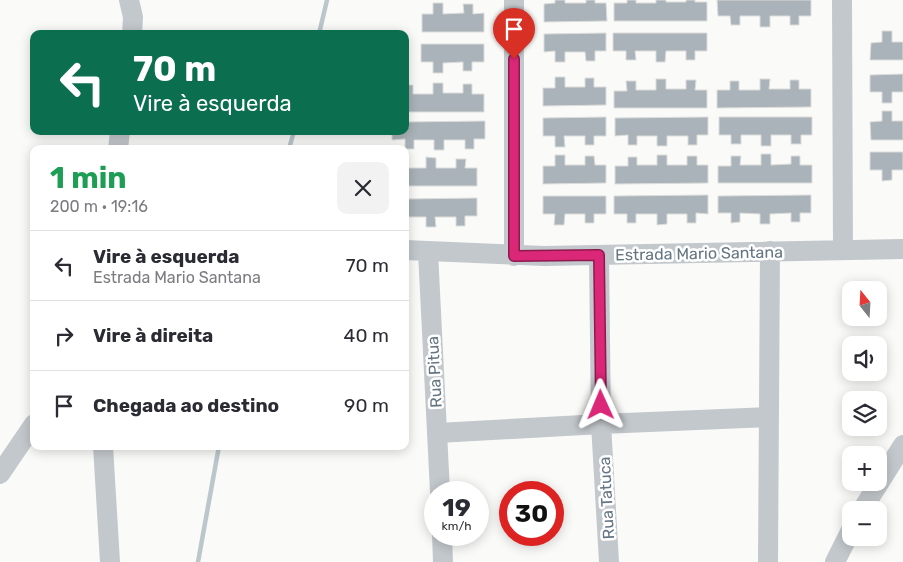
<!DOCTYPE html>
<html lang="pt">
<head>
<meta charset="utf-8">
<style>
	:root { --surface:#fff; --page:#f2f2f3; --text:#2b2b33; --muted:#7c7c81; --line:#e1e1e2 }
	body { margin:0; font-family:Rubik,sans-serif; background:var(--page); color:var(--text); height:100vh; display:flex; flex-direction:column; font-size:19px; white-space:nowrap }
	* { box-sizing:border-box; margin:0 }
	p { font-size:16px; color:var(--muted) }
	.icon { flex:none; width:28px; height:28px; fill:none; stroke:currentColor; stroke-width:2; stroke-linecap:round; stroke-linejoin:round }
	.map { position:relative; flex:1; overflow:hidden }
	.drawer { position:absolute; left:30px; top:145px; width:379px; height:305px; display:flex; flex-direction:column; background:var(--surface); border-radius:10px; box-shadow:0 2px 12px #0003 }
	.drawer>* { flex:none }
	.hud { position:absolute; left:30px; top:30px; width:379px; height:105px; border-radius:10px; box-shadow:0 2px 12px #0003; background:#0b6e4f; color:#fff; overflow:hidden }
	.needle { width:32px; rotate:342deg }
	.controls { position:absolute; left:842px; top:281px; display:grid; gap:10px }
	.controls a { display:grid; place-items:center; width:45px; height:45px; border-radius:10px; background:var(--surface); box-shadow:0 2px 12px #0003; font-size:25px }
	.speed { position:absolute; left:424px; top:481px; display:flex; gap:10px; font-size:25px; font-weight:700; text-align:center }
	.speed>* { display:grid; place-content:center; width:65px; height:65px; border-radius:50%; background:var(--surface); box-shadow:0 2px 12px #0003; line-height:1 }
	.speed small { font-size:12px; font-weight:400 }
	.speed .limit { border:8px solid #d22; background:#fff; color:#111 }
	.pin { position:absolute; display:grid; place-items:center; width:42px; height:42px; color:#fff; margin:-51px -21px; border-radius:50% 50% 50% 0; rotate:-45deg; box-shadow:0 0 5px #0007 }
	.pin .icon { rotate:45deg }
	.me { position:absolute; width:55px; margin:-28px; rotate:359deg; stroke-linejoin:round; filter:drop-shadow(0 0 4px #0008) }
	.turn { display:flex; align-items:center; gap:18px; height:105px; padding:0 20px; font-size:22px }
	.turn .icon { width:65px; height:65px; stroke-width:2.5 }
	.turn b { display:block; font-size:35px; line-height:42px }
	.round { display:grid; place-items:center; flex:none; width:52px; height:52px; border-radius:10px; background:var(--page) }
	.summary { display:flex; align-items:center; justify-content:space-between; height:85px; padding:0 20px }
	h1 { font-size:30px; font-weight:700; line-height:38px; color:#1e9e55 }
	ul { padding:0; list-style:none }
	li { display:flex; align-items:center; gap:15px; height:70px; padding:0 20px; border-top:1px solid var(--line) }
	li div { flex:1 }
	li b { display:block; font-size:19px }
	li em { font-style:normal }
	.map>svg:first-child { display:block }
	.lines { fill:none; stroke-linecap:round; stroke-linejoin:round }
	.stream { stroke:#bbc7cb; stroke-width:4.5 }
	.building { fill:#aab3b9; stroke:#dcdcda }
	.minor { stroke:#c3c8cc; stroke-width:20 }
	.route-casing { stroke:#8e194d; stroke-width:12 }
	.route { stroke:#db2777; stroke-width:9 }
	.labels { text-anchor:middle; stroke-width:5; stroke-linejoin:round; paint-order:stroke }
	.street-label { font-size:16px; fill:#657683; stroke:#fff }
</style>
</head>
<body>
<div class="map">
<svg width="903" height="562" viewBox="0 0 903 562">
	<rect width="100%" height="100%" fill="#fafaf8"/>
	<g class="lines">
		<!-- stream -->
		<path class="stream" d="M319,34L327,0
			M289,149L294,131
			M198,562L219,446"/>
	</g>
	<!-- building -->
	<path class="building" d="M555,0H565V3H586V0H595V3H606L607,21L544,22V4L555,3Z
		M627,0H636V3H656V0H666V2H686V0H695V2H707V21H614V3H627Z
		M717,0H811V16H799V25H790V16H770V27H760V16H740V25H731L730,16H718Z
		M433,3H443V14L464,13L463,4H473V14L484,13V32H422V14H433Z
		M882,31H892V42H903V60H870L871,43L882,42Z
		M606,33V51H595V61H586L585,52H565V62H555V51L544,52V34Z
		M613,33H707V51H695V60H686V51H666L665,62H656V51H635L636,60H626V51H613Z
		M421,44H484V62H472V71H463V62L443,63V73H433V62H421Z
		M903,74V92H892V103H882V92H870V75Z
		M555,77H565V87H585V78H594V87H606V105L543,106V88H555Z
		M656,79H666V89H686V80H696L695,90H707V108H614V91H627L626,81H636V90H656Z
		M760,79H770L769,89H790V80H799V89H811V107L717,108V90H730V81H739V90H760Z
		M433,83H443V93H463V84H472V94H484V112H405V85H413V94H433Z
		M882,111H892V121H903V140H871L870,122L882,121Z
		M606,117V136H594V145H585V136H564L565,147H555V136H543V118Z
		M708,117V135H697V145H688V136H667V146H657V136H637V145H628V135L615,136V118Z
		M719,117H812V135H801V144H791V135H771V146H761V135H741V144H731V135H719Z
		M485,121V139H474V149H465V140H444V150H434V140H414V149H405V139L392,140V131H405V122Z
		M870,152H903V170H892V180L882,181V170H870Z
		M761,154H771V165L791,164V156H800V165H812V183H718V166H731V156H741L740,165H761Z
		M555,155H565V165H585V156H594L595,165H606V183L543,184V166H555Z
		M657,155H667V165H687V156H697V165H708V183L615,184V166H628V157H637V165H657Z
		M426,157L436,158V168H456V159H466L465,168H477V186H405V159L406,168H426Z
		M708,195V214L696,213V223H687V214H667V224L657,225V214H636V223H627V214H614V196Z
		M811,195V213H800V222H791V213L770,214V224H760V214L740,213V222L731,223V213H718V196Z
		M543,196H606V214H594V223H585V214H565L564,225H554L555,214H543Z
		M477,198V216H465V226H456V217H435L436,227H426V217H405V226V199Z"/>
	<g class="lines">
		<!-- minor -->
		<path class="minor" d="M129,0L133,17L132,34
			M514,0V256
			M842,0L843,250
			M118,149L120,131
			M405,250L544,256L903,249
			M428,252L440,492
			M599,255L601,424L609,562
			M438,433L601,424L768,417
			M103,446L110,562
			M0,474L34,424
			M862,510L903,445
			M442,535L443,562
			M768,562L770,251
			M835,562L851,530"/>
	</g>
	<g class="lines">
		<!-- route casing -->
		<g class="route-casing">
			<path id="route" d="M514,59V256L599,255L601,405"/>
		</g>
		<!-- route -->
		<use href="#route" class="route"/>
	</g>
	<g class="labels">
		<!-- street labels -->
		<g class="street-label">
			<text transform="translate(699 253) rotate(-1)" y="6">Estrada Mario Santana</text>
			<text transform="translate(434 372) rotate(-93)" y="6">Rua Pitua</text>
			<text transform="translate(606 498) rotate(-93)" y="6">Rua Tatuca</text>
		</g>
	</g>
</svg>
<div class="controls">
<a><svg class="needle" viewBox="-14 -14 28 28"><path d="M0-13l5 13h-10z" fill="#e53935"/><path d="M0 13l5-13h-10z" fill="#7c7c81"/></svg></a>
<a><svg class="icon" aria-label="sound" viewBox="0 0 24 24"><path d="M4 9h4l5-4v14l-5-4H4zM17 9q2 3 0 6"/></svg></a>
<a><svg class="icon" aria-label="layers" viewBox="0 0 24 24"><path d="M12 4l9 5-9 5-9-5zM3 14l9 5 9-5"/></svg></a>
<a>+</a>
<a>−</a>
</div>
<div class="speed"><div>19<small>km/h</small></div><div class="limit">30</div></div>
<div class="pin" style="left:514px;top:59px;background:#d93025"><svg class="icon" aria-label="arrive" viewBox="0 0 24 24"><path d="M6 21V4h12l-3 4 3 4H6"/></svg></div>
<svg class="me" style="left:601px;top:405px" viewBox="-20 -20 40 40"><path d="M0-17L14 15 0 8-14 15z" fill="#db2777" stroke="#fff" stroke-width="4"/></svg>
<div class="hud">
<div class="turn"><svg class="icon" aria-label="left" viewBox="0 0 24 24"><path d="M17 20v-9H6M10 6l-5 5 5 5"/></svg><div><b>70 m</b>Vire à esquerda</div></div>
</div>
<section class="drawer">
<div class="summary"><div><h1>1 min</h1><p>200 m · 19:16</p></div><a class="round"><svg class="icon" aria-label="close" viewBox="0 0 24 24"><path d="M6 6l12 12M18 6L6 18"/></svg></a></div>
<ul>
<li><svg class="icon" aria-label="left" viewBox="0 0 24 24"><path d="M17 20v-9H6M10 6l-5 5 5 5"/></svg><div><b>Vire à esquerda</b><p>Estrada Mario Santana</p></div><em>70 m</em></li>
<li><svg class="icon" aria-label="right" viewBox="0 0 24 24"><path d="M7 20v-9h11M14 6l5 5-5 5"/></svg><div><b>Vire à direita</b></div><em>40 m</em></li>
<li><svg class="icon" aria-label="arrive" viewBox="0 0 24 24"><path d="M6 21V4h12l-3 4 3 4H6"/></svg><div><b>Chegada ao destino</b></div><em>90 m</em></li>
</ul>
</section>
</div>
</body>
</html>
